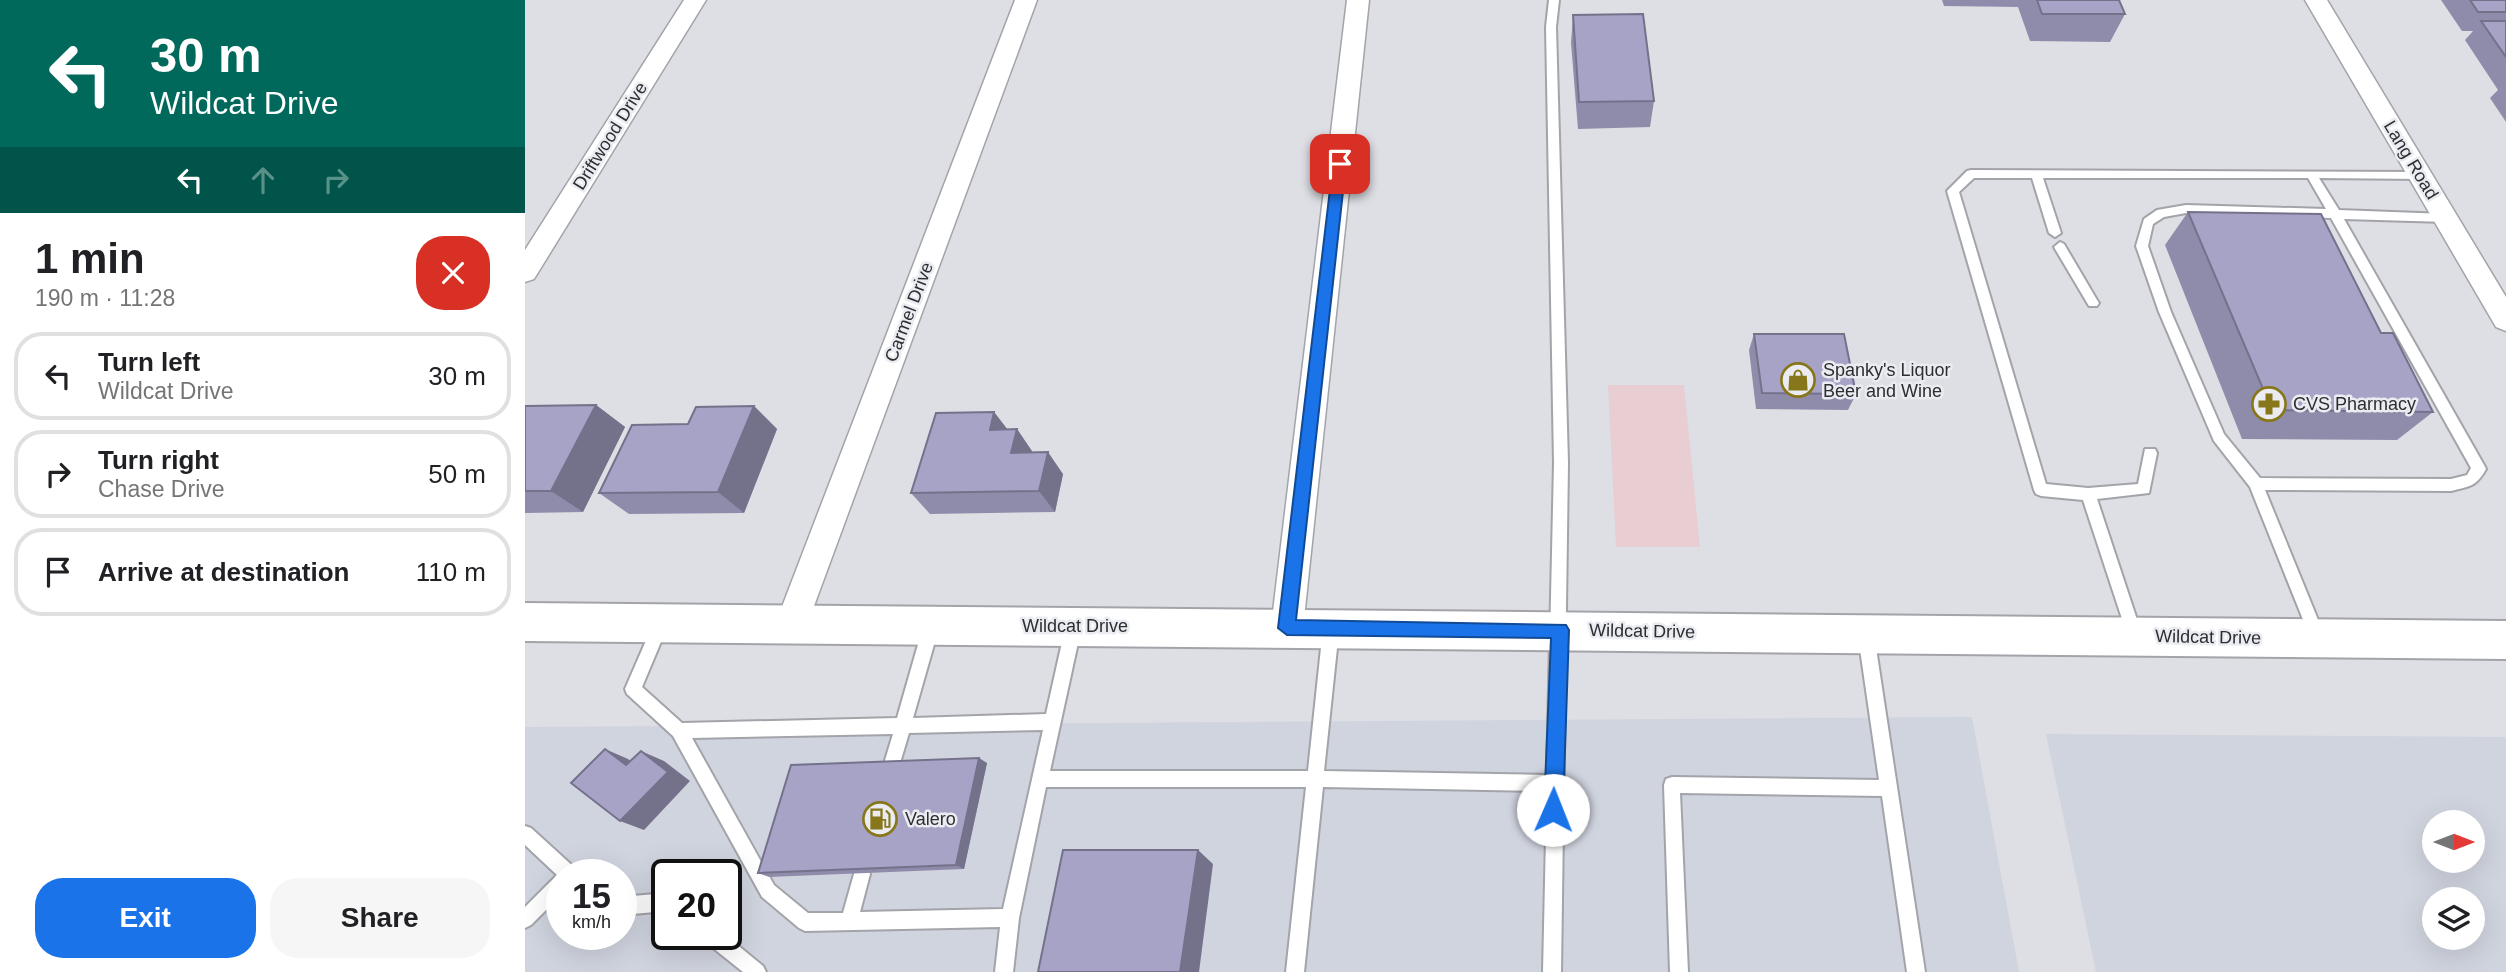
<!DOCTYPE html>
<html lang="en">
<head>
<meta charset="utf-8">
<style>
	:root { --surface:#fff; --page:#f6f6f6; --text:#202124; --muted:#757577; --line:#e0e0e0; --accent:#1a73e8 }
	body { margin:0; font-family:Helvetica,sans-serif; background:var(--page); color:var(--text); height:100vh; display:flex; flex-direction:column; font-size:26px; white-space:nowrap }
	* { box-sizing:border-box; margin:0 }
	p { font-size:23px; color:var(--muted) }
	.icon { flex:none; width:38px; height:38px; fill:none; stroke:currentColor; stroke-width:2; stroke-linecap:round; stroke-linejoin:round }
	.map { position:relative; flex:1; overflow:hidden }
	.sheet { display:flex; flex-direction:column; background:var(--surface); width:525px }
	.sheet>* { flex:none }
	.guide { background:#00695c; color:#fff; overflow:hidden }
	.needle { width:46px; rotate:90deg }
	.tools { position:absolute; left:1897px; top:810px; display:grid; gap:14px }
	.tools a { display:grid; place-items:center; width:63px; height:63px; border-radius:50%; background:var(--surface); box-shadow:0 7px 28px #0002; font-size:35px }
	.speed { position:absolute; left:21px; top:859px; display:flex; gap:14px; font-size:35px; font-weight:700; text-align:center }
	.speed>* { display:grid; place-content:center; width:91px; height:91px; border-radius:50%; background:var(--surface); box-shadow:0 7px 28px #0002; line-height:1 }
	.speed small { font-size:18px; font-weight:400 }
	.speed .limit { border:4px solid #111; border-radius:10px; background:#fff; color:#111 }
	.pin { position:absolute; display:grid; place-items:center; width:60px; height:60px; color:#fff; margin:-30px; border-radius:14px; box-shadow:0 4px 10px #0006 }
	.me { position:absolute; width:77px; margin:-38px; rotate:1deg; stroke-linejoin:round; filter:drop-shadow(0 0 5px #0008) }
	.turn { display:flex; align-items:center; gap:24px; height:147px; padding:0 35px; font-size:32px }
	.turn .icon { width:91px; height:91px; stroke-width:2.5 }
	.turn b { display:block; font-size:49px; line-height:60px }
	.lanes { display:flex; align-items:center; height:66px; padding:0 35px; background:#0003; justify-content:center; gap:35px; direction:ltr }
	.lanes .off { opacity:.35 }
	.round { display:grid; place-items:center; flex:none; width:74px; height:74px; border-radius:28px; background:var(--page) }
	.overview { display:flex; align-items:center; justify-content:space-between; height:119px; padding:0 35px }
	h1 { font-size:42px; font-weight:800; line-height:52px }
	.button { display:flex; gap:14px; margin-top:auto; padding:14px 35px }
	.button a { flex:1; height:80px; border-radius:28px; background:var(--accent); color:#fff; font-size:28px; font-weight:800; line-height:80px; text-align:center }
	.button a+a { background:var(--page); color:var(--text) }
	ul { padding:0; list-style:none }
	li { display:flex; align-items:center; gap:21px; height:88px; margin:0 14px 10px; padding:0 21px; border:4px solid var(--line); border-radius:28px }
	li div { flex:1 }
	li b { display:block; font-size:26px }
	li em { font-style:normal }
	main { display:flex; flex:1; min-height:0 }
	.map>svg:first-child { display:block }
	.built { fill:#d0d4df; fill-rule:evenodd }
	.industrial { fill:#e8ced2 }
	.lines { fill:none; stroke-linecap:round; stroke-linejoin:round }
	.service-casing { stroke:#a2a4a9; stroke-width:4 }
	.minor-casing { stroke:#a2a4a9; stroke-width:3 }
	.secondary-casing { stroke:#a2a4a9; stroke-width:4 }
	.service { fill:#fff; fill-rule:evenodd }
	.minor { fill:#fff; fill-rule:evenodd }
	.secondary { fill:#fff; fill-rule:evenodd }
	.wall { fill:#8f8cab }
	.shaded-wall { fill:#74728b }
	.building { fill:#a6a3c7; stroke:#74728b; stroke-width:2 }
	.route { fill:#1a73e8; stroke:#114b97; stroke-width:2 }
	.labels { text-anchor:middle; stroke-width:5; stroke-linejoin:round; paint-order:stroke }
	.street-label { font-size:18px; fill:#2d2e30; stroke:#eaecf2 }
	.poi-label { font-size:18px; fill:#2d2e30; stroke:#eaecf2; text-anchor:start }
</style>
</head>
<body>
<main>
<section class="sheet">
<div class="guide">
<div class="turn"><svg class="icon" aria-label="left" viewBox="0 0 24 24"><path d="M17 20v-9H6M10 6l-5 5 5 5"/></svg><div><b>30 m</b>Wildcat Drive</div></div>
<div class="lanes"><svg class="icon" aria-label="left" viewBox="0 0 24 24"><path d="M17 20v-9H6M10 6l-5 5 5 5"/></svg><svg class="icon off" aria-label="ahead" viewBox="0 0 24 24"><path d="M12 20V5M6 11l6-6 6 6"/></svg><svg class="icon off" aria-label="right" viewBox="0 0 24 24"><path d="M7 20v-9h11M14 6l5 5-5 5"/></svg></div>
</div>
<div class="overview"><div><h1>1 min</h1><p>190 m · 11:28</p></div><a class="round" style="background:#d93025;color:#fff"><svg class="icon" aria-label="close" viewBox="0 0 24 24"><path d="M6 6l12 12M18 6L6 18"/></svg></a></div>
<ul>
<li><svg class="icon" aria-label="left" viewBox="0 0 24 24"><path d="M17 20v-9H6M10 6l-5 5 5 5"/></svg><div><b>Turn left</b><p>Wildcat Drive</p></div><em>30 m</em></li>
<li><svg class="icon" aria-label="right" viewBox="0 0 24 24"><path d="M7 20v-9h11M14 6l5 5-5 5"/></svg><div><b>Turn right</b><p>Chase Drive</p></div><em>50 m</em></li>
<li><svg class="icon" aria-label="arrive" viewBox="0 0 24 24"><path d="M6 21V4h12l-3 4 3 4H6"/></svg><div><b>Arrive at destination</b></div><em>110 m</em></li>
</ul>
<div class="button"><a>Exit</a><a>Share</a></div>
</section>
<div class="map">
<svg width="1981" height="972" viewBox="0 0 1981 972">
	<rect width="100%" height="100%" fill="#dddfe4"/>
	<!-- built -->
	<path class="built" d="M1447,717L1494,972H0V727ZM37,875H96V934H37ZM142,875H201V934H142Z
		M1521,734L1981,737V972H1571ZM1909,822H1948V861H1909ZM1909,900H1948V938H1909Z"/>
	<!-- industrial -->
	<path class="industrial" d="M1083,385H1159L1175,547H1091Z"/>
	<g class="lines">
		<!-- service casing -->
		<g class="service-casing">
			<path id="service" d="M1024,0H1034L1031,27L1043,463L1036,972H1018L1022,791L798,787L779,972H761L781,787H521L494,918L488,972H470L475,927L280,931L274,928L237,897L148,736L102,694L100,689L130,620L135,618L140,620L143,625L117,687L157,723L372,718L398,627L401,622L406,620L411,622L414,627L388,718L521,714L540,629L543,624L548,622L553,624L556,629L525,771H783L798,629L801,624L806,622L811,624L814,629L799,771L1022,775L1029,463L1021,27ZM518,730L478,909L335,912L345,874L343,868L337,866L331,868L329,874L318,913H283L249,885L167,738L368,734L358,767L360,773L366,775L372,773L384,733Z
				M1446,170L1899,172L1901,175L1895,179L1794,178L1814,210L1921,214L1927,218L1921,222L1819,219L1959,465L1961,469C1951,487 1945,486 1926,491L1740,490L1800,637L1797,642L1792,644L1787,642L1725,487L1689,441L1634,312L1611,246L1619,219L1632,210L1661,205L1801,209L1783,178H1518L1536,233L1530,237L1524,233L1507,178H1449L1434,192L1521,484L1563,488L1613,484L1620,449H1630L1632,453L1624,493L1572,499L1617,635L1614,640L1609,642L1604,640L1558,500L1516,496L1511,494L1509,490L1422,191L1442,171ZM1661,213L1806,218L1946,468L1942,475L1926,479L1735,478L1699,434L1646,312L1623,246L1628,224L1639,217Z
				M1535,242L1539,244L1572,300L1574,303L1572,306H1564L1529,247Z
				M1341,628L1346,630L1349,635L1400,972H1382L1357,796L1155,793L1163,972H1145L1139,785L1141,779L1147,777L1354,780L1333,635L1336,630Z
				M0,826L6,828L51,869L54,875H37V894L6,925L0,928V907L32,875L0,845Z
				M142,893V911L96,915V897Z
				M175,934H199L238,966L241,972H218L178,940Z"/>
		</g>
		<!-- minor casing -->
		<g class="minor-casing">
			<path id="minor" d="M159,0H181L9,279L0,282V250Z
				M490,0H512L282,625L277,635L266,640L255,635L250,625Z
				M822,0H844L778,628L773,638L762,643L751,638L746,628Z
				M1780,0H1802L1981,297V331L1971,327Z"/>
		</g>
		<!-- secondary casing -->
		<g class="secondary-casing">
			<path id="secondary" d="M0,603L1981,621V659L0,641Z"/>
		</g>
		<!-- service -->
		<use href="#service" class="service"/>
		<!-- minor -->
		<use href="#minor" class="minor"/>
		<!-- secondary -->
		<use href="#secondary" class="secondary"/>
	</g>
	<!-- wall -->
	<path class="wall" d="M1417,0H1594L1600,14L1585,42L1505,41L1493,7L1419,6Z
		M1916,0H1981V122L1965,98L1973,90L1940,40L1948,31H1937Z
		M1048,15L1129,101L1125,127L1053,129L1046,43Z
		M1663,212L1856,333L1908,412L1872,440L1717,439L1640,245Z
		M1229,334L1331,394L1323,410L1231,409L1224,350Z
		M71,405L100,427L58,512L0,513V406Z
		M229,406L252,429L219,513L104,514L74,493L163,424Z
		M469,412L482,429H492L507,452L538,474L530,512L405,514L386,493Z
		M462,763L439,869L244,877L233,873Z"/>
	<!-- shaded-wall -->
	<path class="shaded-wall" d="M71,405L100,427L58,512L26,491Z
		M229,406L252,429L219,513L193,492Z
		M469,412L486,434L465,430Z
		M492,429L507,451L502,475L486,453Z
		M523,452L538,474L530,512L514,491Z
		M80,749L103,759L124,775L101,765Z
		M116,751L139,761L165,781L119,830L95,821Z
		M454,758L462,763L439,869L431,865Z
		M673,850L688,864L674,972H655Z"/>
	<!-- building -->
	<path class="building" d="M1512,0H1594L1600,14H1517Z
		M1945,0H1981V12H1953Z
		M1118,14L1129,101L1054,102L1048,15Z
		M1956,21H1981V57Z
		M1663,212L1796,214L1856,333H1868L1908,412L1747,410Z
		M1229,334H1319L1331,394L1237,393Z
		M71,405L26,491H0V406Z
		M229,406L193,492L74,493L107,425L163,424L171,407Z
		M469,412L465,430L492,429L486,453L523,452L514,491L386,493L411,413Z
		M80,749L101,765L116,751L143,772L95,821L46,783Z
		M454,758L431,865L233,873L266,765Z
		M538,850H673L655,972H513Z"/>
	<!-- route -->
	<path class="route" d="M815,159L821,164L771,620L1041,625L1044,630L1038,810L1035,817L1028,820L1022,817L1019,810L1026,638L762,635L753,628L808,164Z"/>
	<!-- icons -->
	<defs>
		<g id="shop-ring" transform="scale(1.75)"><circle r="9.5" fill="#eaecf2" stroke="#87771a" stroke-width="1.5"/><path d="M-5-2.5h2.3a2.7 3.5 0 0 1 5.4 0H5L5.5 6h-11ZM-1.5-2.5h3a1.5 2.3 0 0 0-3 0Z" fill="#87771a"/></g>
		<g id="pharmacy-ring" transform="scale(1.75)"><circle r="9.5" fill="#eaecf2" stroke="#87771a" stroke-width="1.5"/><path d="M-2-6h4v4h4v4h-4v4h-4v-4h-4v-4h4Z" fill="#87771a"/></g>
		<g id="fuel-ring" transform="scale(1.75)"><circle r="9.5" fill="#eaecf2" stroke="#87771a" stroke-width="1.5"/><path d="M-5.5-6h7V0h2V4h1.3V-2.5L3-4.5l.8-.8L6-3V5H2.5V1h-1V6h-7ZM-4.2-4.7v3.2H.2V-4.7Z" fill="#87771a"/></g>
	</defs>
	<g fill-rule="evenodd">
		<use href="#shop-ring" x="1273" y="380"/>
		<use href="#pharmacy-ring" x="1744" y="404"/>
		<use href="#fuel-ring" x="355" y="819"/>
	</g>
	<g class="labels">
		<!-- street labels -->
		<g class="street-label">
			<text transform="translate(85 136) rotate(-58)" y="6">Driftwood Drive</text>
			<text transform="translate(1886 160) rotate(59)" y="6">Lang Road</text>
			<text transform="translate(384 312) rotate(-69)" y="6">Carmel Drive</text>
			<text x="550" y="632">Wildcat Drive</text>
			<text transform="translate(1117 631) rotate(1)" y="6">Wildcat Drive</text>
			<text transform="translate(1683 637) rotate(1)" y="6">Wildcat Drive</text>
		</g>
		<!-- poi labels -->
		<g class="poi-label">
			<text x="1298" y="376">Spanky's Liquor<tspan x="1298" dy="21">Beer and Wine</tspan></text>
			<text x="1768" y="410">CVS Pharmacy</text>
			<text x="380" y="825">Valero</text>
		</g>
	</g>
</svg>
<div class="tools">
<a><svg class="needle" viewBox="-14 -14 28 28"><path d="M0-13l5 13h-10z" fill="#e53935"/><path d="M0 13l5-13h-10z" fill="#757577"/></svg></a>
<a><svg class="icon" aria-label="layers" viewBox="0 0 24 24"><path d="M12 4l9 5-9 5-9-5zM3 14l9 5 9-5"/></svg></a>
</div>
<div class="speed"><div>15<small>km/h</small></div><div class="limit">20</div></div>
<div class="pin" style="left:815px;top:164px;background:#d93025"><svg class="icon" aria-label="arrive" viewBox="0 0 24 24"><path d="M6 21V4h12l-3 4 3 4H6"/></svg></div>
<svg class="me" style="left:1028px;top:810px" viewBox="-20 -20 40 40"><circle r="19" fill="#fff"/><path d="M0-13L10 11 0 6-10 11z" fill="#1a73e8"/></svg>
</div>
</main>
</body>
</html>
